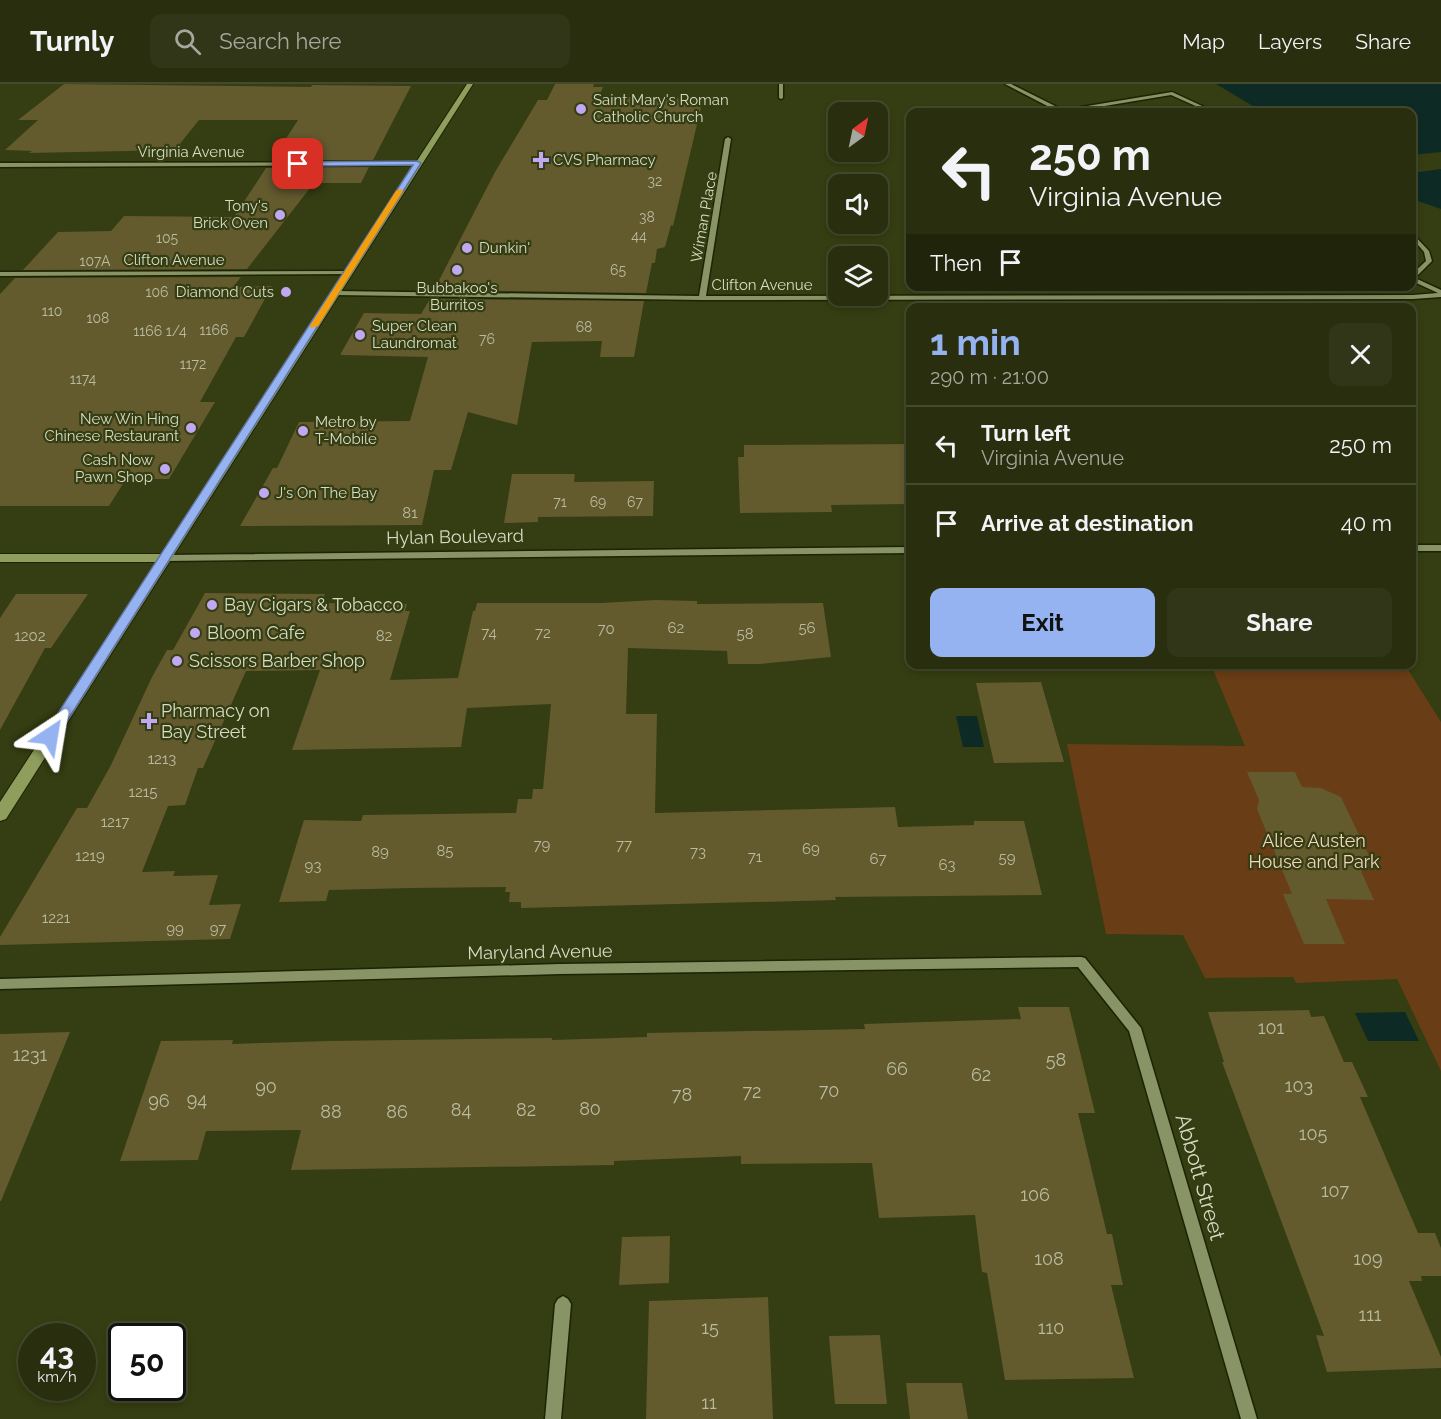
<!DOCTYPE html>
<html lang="en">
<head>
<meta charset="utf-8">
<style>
	:root { --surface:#282e0e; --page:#303617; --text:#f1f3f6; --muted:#a5a89e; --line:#444a2e; --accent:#95b2f1 }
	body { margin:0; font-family:Raleway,sans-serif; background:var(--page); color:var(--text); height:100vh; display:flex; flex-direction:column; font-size:22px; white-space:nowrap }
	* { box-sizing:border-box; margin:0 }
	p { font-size:20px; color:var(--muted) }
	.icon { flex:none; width:33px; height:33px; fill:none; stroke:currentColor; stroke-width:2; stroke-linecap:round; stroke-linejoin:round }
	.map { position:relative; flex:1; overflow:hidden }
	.sheet { position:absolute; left:906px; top:219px; width:510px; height:366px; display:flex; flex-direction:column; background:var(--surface); border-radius:12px; box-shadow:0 3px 9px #0003,0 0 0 2px var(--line) }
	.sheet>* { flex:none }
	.guide { position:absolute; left:906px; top:24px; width:510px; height:183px; border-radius:12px; box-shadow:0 3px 9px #0003,0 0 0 2px var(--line); background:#282e0e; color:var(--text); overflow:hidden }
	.needle { width:39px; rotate:33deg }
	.fabs { position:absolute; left:828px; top:18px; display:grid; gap:12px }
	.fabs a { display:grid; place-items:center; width:60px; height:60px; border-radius:12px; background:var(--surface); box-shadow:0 3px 9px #0003,0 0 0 2px var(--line); font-size:30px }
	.speed { position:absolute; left:18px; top:1239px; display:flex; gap:12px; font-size:30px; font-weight:700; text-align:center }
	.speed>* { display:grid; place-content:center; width:78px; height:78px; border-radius:50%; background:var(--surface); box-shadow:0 3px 9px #0003,0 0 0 2px var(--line); line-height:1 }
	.speed small { font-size:15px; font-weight:400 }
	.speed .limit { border:3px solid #111; border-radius:9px; background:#fff; color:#111 }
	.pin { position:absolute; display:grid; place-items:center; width:51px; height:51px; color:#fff; margin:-26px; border-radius:12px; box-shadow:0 3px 9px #0006 }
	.me { position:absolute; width:66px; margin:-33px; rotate:33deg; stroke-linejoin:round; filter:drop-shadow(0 0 4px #0008) }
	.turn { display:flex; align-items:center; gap:21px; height:126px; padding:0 24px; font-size:27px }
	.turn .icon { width:78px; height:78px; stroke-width:2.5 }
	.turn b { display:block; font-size:42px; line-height:51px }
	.then { display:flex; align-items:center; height:57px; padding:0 24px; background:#0003; gap:12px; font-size:22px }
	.round { display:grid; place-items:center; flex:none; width:63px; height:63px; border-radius:12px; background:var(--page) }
	.head { display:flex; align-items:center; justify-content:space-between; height:102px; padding:0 24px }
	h1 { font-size:36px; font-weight:700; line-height:45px; color:var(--accent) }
	.primary-button { display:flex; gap:12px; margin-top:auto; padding:12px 24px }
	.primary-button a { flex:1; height:69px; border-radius:12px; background:var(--accent); color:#111; font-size:24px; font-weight:700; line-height:69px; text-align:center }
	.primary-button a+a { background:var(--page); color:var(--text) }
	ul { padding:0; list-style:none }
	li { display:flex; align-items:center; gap:18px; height:78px; padding:0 24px; border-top:2px solid var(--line) }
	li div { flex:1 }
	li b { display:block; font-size:22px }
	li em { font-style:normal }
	header { display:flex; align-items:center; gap:36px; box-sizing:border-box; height:84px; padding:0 30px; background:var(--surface); border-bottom:2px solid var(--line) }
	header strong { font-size:28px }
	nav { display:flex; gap:33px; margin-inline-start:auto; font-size:21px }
	.search { width:420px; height:54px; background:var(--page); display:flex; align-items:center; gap:15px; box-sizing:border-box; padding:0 21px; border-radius:12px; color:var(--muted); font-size:22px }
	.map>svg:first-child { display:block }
	.green { fill:#693d15 }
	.water { fill:#0e2a25 }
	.pier { fill:#353d12 }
	.building { fill:#635a2e }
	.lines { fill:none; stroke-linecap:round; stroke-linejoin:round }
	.minor-casing { stroke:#1d2303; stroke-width:3 }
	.major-casing { stroke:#1d2303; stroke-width:2 }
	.minor { fill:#889366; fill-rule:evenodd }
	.major { fill:#8f9e5d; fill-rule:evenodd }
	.route { fill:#95b2f1; stroke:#61749d; stroke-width:1.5 }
	.slow { fill:#f59e0b }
	.poi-dot { fill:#c1a8f3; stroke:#353d12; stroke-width:2 }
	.labels { text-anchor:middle; stroke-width:4.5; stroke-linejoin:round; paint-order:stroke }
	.far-number-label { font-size:14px; fill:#b9bc9f }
	.far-poi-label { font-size:15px; fill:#d6dcc5; stroke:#353d12; text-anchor:start }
	.far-street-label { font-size:15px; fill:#d6dcc5; stroke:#353d12 }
	.number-label { font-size:15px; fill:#b9bc9f }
	.street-label { font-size:18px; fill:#d6dcc5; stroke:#353d12 }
	.poi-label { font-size:18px; fill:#d6dcc5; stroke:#353d12; text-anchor:start }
	.park-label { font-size:18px; fill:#f5d5bd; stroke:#353d12 }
	.near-number-label { font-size:18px; fill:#b9bc9f }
	.near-street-label { font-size:21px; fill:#d6dcc5; stroke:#353d12 }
</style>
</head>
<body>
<header>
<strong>Turnly</strong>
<div class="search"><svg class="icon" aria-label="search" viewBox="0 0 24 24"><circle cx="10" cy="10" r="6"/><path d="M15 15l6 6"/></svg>Search here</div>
<nav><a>Map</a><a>Layers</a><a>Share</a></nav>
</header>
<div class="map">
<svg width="1441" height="1335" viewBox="0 0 1441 1335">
	<rect width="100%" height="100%" fill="#353d12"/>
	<!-- green -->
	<path class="green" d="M1211,581H1405L1441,638V987L1397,895L1296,899L1293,893L1205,894L1183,851L1106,850L1067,660L1245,662Z"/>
	<!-- water -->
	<path class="water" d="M1216,0H1441V125L1412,115V28H1263Z
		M956,632H977L984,663H963Z
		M1405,928L1419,957H1368L1355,929Z"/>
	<!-- pier -->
	<path class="pier" d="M1441,68V85L1412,89V71Z"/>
	<!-- building -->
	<path class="building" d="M64,0L311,3L312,1L411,2L373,76H272L298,36H199L175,66L29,69L32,67L5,66L38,36H18Z
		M555,0H594L593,3H603L599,12L703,15L673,142L671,141L665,163L657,165L655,179H652L646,209L434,206L495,88L538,16H547Z
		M369,83L361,99H314L247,185L23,186L58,148L111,147L124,132L234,133L266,84Z
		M241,193L233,203L272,202L244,253H236L200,318H215L169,395H126L109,422H0V210L15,194Z
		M430,215L644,217L634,273H600L602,257L532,258L517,341L468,328L451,386H434L422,441L240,442L273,384H277L299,338L410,337L428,273L341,271V269L364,229L421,230Z
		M910,360V420L831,421L832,428L740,429L738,373H744V361Z
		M512,390H575L574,398L654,397L653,432L538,433V438L504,439Z
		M205,509L325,510L321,519L407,520L405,527H410L390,596L458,594L473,527H475L477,519H601L655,516L697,517V520L823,519L831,573L760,580H728L727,567L628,564L626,630H657L655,729L895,723L898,743L974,741V737H1024L1042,811L835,813L836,816L521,824V818H509L510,808H505L506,803L412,804L329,806L326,817L279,818L304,736L361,737L363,731L516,729L518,715H532L533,705H543L551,620L467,624L461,663L292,666L320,586L246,587L203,684H198L185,721L168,722L142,788L175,787L173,792L218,791L209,821L241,820L230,855L0,861V853L77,724H87L111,681L152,593L167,566H173Z
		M16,510H88L51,564H45L0,646V534Z
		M1041,598L1064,678L994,679L976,599Z
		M1247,688H1295L1302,703L1321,704L1341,713L1373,780L1361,787L1374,816L1326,815L1345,860H1304L1283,810H1292L1257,725L1259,716Z
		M1018,923H1069L1095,1029H1078L1107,1150H1112L1123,1201H1111L1134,1294L1005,1296L987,1189L982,1188L975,1131L879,1134L872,1079L741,1080V1072L614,1077V1081L291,1086L301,1046L206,1047L198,1076L120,1077L161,957L233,956L232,960L329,957L552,954V956L647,953V949L865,945L864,940L1021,935Z
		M1309,926L1311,933L1324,932L1344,978H1352L1368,1013H1360L1418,1149H1435L1441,1164V1192H1421L1422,1197H1409L1441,1273V1284L1327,1288L1316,1251L1324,1252L1222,978H1224L1208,928Z
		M70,948L1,1117H0V950Z
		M670,1152L669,1199L619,1201L622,1153Z
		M768,1213L773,1335H646L649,1217Z
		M880,1251L887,1320H835L829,1252Z
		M906,1299H962L968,1335H910Z"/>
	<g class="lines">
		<!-- minor casing -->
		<g class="minor-casing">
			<path id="minor" d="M779,0H783V14L781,15L779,14Z
				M1005,0H1011L1063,26L1172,8L1215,28H1209L1171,11L1068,28H1059Z
				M728,53L731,55L706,212L1413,211L1438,209L1412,197V190L1426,177L1424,168L1412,154V149L1429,167L1432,177L1415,194L1441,206V213L1413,215L702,216L336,211L333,209L336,207L699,212L725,55Z
				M419,78V80L417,81L0,83V79Z
				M910,82V99L907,97V84Z
				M350,187L351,188L348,190L0,192V188Z
				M1412,461H1441V467H1412Z
				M910,463V469L165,477L161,474L165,471Z
				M1081,873L1085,874L1141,944L1257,1335H1241L1129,947L1078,883L560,890L0,905V895L560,880Z
				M563,1212L568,1215L571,1220L561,1335H545L555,1220L558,1215Z"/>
		</g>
		<!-- major casing -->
		<g class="major-casing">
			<path id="major" d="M467,0H473L6,735L0,737V718L156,478H0V470H161Z"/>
		</g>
		<!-- minor -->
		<use href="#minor" class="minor"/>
		<!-- major -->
		<use href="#major" class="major"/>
	</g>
	<!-- route -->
	<path class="route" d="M417,77L421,79L55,656H45L43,652L45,649L413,81L298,82L294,80L298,78Z"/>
	<!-- slow -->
	<path class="slow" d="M400,105L403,107L318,242L311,244L310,242L396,107Z"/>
	<!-- markers -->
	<g class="poi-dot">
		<circle cx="581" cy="25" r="6"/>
		<path d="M538 67h6v6h6v6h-6v6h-6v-6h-6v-6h6z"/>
		<circle cx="280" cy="131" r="6"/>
		<circle cx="467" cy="164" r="6"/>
		<circle cx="457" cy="186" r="6"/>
		<circle cx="286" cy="208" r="6"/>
		<circle cx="360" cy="251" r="6"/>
		<circle cx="191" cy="344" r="6"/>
		<circle cx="303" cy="347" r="6"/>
		<circle cx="165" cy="385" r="6"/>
		<circle cx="264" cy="409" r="6"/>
		<circle cx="212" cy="521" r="6"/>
		<circle cx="195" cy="549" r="6"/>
		<circle cx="177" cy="577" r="6"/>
		<path d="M146 628h6v6h6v6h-6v6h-6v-6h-6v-6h6z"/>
	</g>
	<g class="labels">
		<!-- far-number labels -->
		<g class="far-number-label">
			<text x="655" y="102">32</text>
			<text x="647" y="138">38</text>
			<text x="639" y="157">44</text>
			<text x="167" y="159">105</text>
			<text x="95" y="182">107A</text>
			<text x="618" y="191">65</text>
			<text x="157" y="213">106</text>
			<text x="52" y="232">110</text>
			<text x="98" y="239">108</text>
			<text x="584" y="248">68</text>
			<text x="214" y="251">1166</text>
			<text x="160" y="252">1166 1/4</text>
			<text x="487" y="260">76</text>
			<text x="193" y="285">1172</text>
			<text x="83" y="300">1174</text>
			<text x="560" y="423">71</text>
			<text x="598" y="423">69</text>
			<text x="635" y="423">67</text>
		</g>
		<!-- far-poi labels -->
		<g class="far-poi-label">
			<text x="593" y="21">Saint Mary's Roman<tspan x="593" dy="17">Catholic Church</tspan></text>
			<text x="553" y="81">CVS Pharmacy</text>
			<text x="268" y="127" text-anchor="end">Tony's<tspan x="268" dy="17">Brick Oven</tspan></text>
			<text x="479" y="169">Dunkin'</text>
			<text x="457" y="209" text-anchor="middle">Bubbakoo's<tspan x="457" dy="17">Burritos</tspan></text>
			<text x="274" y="213" text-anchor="end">Diamond Cuts</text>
			<text x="372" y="247">Super Clean<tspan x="372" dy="17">Laundromat</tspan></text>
			<text x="179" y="340" text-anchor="end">New Win Hing<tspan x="179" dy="17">Chinese Restaurant</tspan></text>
			<text x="315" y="343">Metro by<tspan x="315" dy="17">T-Mobile</tspan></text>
			<text x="153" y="381" text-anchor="end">Cash Now<tspan x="153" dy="17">Pawn Shop</tspan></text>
			<text x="276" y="414">J's On The Bay</text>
		</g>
		<!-- far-street labels -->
		<g class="far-street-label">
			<text x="191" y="73">Virginia Avenue</text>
			<text transform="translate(704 133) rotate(-80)" y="5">Wiman Place</text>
			<text x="174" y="181">Clifton Avenue</text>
			<text x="762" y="206">Clifton Avenue</text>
		</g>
		<!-- number labels -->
		<g class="number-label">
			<text x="410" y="434">81</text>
			<text x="676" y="549">62</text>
			<text x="807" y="549">56</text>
			<text x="606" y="550">70</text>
			<text x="489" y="554">74</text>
			<text x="543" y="554">72</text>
			<text x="745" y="555">58</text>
			<text x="30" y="557">1202</text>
			<text x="384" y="557">82</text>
			<text x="162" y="680">1213</text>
			<text x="143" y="713">1215</text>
			<text x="115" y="743">1217</text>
			<text x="542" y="766">79</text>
			<text x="624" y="766">77</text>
			<text x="811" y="770">69</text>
			<text x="445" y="772">85</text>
			<text x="380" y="773">89</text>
			<text x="698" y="773">73</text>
			<text x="90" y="777">1219</text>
			<text x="755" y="778">71</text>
			<text x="1007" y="779">59</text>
			<text x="878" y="780">67</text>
			<text x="947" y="786">63</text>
			<text x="313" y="787">93</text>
			<text x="56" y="839">1221</text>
			<text x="175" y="850">99</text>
			<text x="218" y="850">97</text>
		</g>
		<!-- street labels -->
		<g class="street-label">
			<text transform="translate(455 453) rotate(-1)" y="6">Hylan Boulevard</text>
			<text transform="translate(540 868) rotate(-1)" y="6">Maryland Avenue</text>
		</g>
		<!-- poi labels -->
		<g class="poi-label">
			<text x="224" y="527">Bay Cigars &amp; Tobacco</text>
			<text x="207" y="555">Bloom Cafe</text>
			<text x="189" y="583">Scissors Barber Shop</text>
			<text x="161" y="633">Pharmacy on<tspan x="161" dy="21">Bay Street</tspan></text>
		</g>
		<!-- park labels -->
		<g class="park-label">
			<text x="1314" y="763">Alice Austen<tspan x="1314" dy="21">House and Park</tspan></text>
		</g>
		<!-- near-number labels -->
		<g class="near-number-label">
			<text x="1271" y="950">101</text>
			<text x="30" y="977">1231</text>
			<text x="1056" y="982">58</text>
			<text x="897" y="991">66</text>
			<text x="981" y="997">62</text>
			<text x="1299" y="1008">103</text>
			<text x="266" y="1009">90</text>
			<text x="829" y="1013">70</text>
			<text x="752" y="1014">72</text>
			<text x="682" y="1017">78</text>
			<text x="197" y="1022">94</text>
			<text x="159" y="1023">96</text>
			<text x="590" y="1031">80</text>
			<text x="461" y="1032">84</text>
			<text x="526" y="1032">82</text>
			<text x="331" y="1034">88</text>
			<text x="397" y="1034">86</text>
			<text x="1313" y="1056">105</text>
			<text x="1335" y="1113">107</text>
			<text x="1035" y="1117">106</text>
			<text x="1049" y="1181">108</text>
			<text x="1368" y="1181">109</text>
			<text x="1370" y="1237">111</text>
			<text x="710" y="1250">15</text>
			<text x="1051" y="1250">110</text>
			<text x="709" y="1325">11</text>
		</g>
		<!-- near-street labels -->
		<g class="near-street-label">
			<text transform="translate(1200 1093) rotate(74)" y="7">Abbott Street</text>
		</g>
	</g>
</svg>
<div class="fabs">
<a><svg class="needle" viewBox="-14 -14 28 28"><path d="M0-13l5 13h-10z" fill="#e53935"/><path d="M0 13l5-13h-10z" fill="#a5a89e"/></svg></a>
<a><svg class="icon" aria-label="sound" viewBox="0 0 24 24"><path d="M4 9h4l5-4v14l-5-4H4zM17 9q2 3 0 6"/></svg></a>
<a><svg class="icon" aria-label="layers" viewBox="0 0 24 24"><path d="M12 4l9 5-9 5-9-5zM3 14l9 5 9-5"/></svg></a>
</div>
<div class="speed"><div>43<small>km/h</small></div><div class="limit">50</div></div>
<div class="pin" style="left:298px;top:80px;background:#d93025"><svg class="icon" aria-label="arrive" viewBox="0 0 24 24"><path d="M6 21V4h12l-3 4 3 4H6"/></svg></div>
<svg class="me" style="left:50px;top:652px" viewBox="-20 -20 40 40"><path d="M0-17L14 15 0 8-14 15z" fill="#95b2f1" stroke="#fff" stroke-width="4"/></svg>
<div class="guide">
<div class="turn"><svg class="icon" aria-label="left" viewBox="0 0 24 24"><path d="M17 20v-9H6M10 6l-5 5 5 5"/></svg><div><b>250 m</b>Virginia Avenue</div></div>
<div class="then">Then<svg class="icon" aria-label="arrive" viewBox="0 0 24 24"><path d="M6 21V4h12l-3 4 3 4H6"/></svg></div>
</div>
<section class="sheet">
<div class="head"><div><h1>1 min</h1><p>290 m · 21:00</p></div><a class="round"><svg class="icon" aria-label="close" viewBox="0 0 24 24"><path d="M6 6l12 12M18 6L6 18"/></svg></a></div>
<ul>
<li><svg class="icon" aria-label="left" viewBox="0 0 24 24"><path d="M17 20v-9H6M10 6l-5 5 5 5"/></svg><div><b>Turn left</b><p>Virginia Avenue</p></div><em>250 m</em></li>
<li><svg class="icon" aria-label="arrive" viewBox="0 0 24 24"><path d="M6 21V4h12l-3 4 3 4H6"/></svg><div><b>Arrive at destination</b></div><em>40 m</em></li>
</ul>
<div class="primary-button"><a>Exit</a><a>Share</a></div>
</section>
</div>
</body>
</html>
